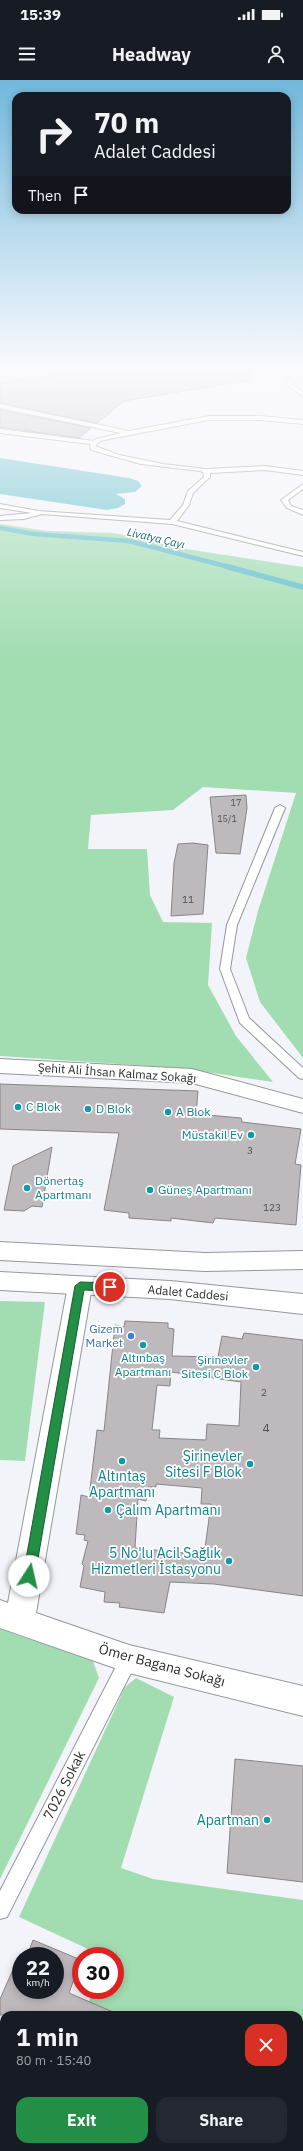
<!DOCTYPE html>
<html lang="en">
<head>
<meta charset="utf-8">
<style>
	:root { --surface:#171b24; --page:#242831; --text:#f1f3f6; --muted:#9ea1a6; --accent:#238e45 }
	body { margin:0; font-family:"IBM Plex Sans",sans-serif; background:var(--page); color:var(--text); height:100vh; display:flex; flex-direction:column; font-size:15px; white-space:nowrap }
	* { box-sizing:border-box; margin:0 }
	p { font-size:13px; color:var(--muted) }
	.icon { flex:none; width:22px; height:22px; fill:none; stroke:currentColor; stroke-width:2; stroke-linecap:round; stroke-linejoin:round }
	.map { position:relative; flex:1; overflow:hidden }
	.drawer { position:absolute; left:0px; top:1931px; width:303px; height:140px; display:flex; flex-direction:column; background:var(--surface); border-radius:12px 12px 0 0; box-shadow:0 2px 10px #0003 }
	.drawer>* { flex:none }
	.guide { position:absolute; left:12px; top:12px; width:279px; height:122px; border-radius:12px; box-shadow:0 2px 10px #0003; background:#171b24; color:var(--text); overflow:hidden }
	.speed { position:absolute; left:12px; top:1867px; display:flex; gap:8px; font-size:20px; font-weight:700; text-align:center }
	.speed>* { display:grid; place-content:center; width:52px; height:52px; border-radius:50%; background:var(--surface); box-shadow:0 2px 10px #0003; line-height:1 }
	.speed small { font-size:10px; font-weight:400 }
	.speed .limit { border:6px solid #d22; background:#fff; color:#111 }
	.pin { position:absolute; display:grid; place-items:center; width:34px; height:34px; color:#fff; margin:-17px; border:2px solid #fff; border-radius:50%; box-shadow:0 1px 4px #0007 }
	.me { position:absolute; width:44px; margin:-22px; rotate:10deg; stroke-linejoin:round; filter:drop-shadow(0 0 3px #0008) }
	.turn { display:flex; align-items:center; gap:14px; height:84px; padding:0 16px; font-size:18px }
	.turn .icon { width:52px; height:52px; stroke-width:2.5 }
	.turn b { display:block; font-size:28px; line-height:34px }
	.then { display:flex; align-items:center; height:38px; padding:0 16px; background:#0003; gap:8px; font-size:15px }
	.round { display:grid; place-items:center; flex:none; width:42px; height:42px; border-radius:12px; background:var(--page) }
	.headline { display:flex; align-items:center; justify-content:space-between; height:68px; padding:0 16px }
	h1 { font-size:24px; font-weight:800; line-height:30px }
	.action { display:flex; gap:8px; margin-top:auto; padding:8px 16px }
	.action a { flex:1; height:46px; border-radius:12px; background:var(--accent); color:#fff; font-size:16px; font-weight:800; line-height:46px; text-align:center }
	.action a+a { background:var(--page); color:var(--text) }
	.status { display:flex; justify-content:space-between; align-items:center; height:28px; padding:0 20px; background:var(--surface); direction:ltr }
	.status svg { height:11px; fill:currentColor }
	header { display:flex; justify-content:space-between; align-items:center; height:52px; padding:0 16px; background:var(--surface); font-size:18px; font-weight:800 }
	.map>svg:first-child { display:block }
	.green { fill:#a2ddb2 }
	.water { fill:#62bdc9 }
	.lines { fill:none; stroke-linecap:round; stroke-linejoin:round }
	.stream-far1 { stroke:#62bdc9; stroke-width:4.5 }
	.stream { stroke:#62bdc9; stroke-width:5.5 }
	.building { fill:#beb9bc; stroke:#8a8487; fill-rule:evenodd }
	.lane-casing { stroke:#96979c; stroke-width:2 }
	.street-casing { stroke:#96979c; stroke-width:2 }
	.secondary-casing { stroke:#96979c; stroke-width:2 }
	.lane { fill:#fff; fill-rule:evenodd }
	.street { fill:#fff; fill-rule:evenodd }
	.secondary { fill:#fff; fill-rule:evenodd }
	.route { fill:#238e45; stroke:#175c2d }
	.culture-dot { fill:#0f9aa8; stroke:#fff; stroke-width:1.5 }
	.shop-dot { fill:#3f7fe0; stroke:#fff; stroke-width:1.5 }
	.labels { text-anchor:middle; stroke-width:3.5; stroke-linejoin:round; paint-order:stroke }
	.far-number-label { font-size:9px; fill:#505052 }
	.number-label { font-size:10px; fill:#505052 }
	.far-water-label { font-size:11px; font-style:italic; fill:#17636c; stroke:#fff }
	.street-label { font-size:12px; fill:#2c2d2f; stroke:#fff }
	.culture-label { font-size:12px; fill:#0d838f; stroke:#fff; text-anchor:start }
	.shop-label { font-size:12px; fill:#366cbe; stroke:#fff; text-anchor:end }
	.near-number-label { font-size:12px; fill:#505052 }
	.near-culture-label { font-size:14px; fill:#0d838f; stroke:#fff; text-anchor:end }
	.near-street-label { font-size:14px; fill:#2c2d2f; stroke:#fff }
</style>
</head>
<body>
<div class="status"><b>15:39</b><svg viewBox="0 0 49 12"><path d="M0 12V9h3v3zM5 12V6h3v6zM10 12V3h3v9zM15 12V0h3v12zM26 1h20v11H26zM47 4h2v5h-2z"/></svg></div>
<header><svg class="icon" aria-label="menu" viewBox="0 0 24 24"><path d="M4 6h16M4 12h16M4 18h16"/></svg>Headway<svg class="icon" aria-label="person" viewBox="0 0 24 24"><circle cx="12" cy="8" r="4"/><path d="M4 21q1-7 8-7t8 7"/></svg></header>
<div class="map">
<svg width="303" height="2071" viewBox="0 0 303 2071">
	<rect width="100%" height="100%" fill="#f3f4fa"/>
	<!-- green -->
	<path class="green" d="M0,444L47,451L113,453L136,457L173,467L303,487V978L260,922L246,878L258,831L296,713L203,707L173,730L91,735L88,769H147L150,815L163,842L212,843L208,905L236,956L273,1002L179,988L0,976Z
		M0,1221L45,1222L25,1381L0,1380Z
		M0,1549L93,1581L99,1598L0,1799Z
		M136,1598L174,1617L121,1788L153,1799L303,1820V2071H0V2052L4,2054V2067H299V1935H84L93,1910H115V1876H103L19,1837L125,1607Z"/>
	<!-- water -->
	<path class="water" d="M0,378L129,398L138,401L142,406L135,412L116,414L125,419V424L118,428L107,430L0,414Z"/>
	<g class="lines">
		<!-- stream-far1 -->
		<path class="stream-far1" d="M0,448L34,454L129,461L229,487"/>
		<!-- stream -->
		<path class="stream" d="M225,486L303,507"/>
	</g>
	<!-- building -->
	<path class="building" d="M101,288H250L251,300L124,321L97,343L0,323V304Z
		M0,330L91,348L79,358L0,347Z
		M246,715L247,728L240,774L216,773L210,717Z
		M193,763L208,765L203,834L171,836L174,783L178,764Z
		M0,1004L198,1011L196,1034L241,1038L242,1042L301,1049L295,1084L301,1085L296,1145L215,1138L213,1143L171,1138V1141L129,1138V1133L104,1130L119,1053L0,1049Z
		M52,1067L42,1127L32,1126L24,1131L4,1130L13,1086Z
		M125,1241L168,1243V1248L174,1249L172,1276L218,1277L222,1256L242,1259L244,1253L303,1260V1516L214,1504L170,1502L164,1533L119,1527L120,1523L104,1522L105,1512L80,1507L84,1486L82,1484L88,1461L84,1460L85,1455L76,1454L81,1415L89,1417L97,1350L104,1351L115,1245L124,1247ZM171,1292L241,1302L239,1346L207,1344L206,1360L159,1358L160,1350H152L157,1305L170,1306ZM156,1404L202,1408L201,1424H211L204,1475L135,1468L138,1419L146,1421L148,1407H156Z
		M235,1679L303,1686V1802L227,1793Z
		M33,1860L81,1880L69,1913L120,1935H0V1919L19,1876L21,1878V1910H55V1876H27Z"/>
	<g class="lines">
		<!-- lane casing -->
		<g class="lane-casing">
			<path id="lane" d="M63,288H75L0,302V298Z
				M303,291V295L291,303L303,312V317L285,303L288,298Z
				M0,324L129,351L209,336H260L303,340V344L260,340H209L109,359L100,361L95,366L119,375L163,384L206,389L265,386L303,391V395L265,390L210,393V397L193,413L189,425L177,441L303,472V476L172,444L42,434L24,439L0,440V436L32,433L0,428V424L38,431L170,440L183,425L188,411L204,397L203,392L200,391L141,384L91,370L90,364L0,353V349L94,361L96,359L121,353L0,328Z
				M303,404V409L288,420L291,426L303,430V435L287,428L281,420Z
				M280,725L285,728L237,845L230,889L249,938L303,988V999L299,998L240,943L220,889L227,845L275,728Z
				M129,1571L135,1573L137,1579L135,1585L7,1837L0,1839V1811L123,1573Z"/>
		</g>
		<!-- street casing -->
		<g class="street-casing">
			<path id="street" d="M0,979L192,989L303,1019V1033L192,1003L0,993Z
				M80,1197L89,1199L92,1206L36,1533L129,1565L303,1606V1636L129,1593L0,1548V1520L8,1523L68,1206L71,1199Z"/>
		</g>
		<!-- secondary casing -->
		<g class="secondary-casing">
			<path id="secondary" d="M0,1162L205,1173L303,1171V1189L205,1191L0,1180Z
				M0,1192L170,1201L303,1214V1234L170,1219L0,1210Z"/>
		</g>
		<!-- lane -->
		<use href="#lane" class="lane"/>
		<!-- street -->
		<use href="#street" class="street"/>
		<!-- secondary -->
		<use href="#secondary" class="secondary"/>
	</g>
	<!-- sky -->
	<linearGradient id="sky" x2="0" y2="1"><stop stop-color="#72b8dc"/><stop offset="0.5" stop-color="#fafafd"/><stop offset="1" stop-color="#fafafd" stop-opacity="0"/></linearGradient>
	<rect width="303" height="578" fill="url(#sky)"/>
	<!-- route -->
	<path class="route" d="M80,1202L110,1203L115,1207L110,1211L84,1210L35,1496L33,1499L29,1501L24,1499L23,1496L75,1206Z"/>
	<!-- markers -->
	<g class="culture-dot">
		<circle cx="18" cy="1027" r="4"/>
		<circle cx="88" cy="1029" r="4"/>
		<circle cx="168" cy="1032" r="4"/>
		<circle cx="251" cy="1055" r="4"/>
		<circle cx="27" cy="1108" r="4"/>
		<circle cx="150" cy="1110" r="4"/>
		<circle cx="143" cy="1265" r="4"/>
		<circle cx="256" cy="1287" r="4"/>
		<circle cx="122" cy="1381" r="4"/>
		<circle cx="250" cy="1384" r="4"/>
		<circle cx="108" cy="1430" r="4"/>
		<circle cx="229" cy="1481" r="4"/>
		<circle cx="267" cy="1740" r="4"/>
	</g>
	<circle class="shop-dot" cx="131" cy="1256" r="4"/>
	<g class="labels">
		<!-- far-number labels -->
		<g class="far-number-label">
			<text x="236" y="726">17</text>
			<text x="227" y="742">15/1</text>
		</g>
		<!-- number labels -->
		<g class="number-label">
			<text x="188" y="823">11</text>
			<text x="250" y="1074">3</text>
			<text x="272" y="1131">123</text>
			<text x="264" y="1316">2</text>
		</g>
		<!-- far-water labels -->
		<g class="far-water-label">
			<text transform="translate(156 458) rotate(13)" y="4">Livatya Çayı</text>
		</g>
		<!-- street labels -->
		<g class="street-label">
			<text transform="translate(117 993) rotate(4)" y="4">Şehit Ali İhsan Kalmaz Sokağı</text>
			<text transform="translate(188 1213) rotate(5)" y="4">Adalet Caddesi</text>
		</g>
		<!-- culture labels -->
		<g class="culture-label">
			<text x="26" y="1031">C Blok</text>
			<text x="96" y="1033">D Blok</text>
			<text x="176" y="1036">A Blok</text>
			<text x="243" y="1059" text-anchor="end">Müstakil Ev</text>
			<text x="35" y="1105">Dönertaş<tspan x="35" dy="14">Apartmanı</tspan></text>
			<text x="158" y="1114">Güneş Apartmanı</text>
			<text x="143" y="1282" text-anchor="middle">Altınbaş<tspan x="143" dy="14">Apartmanı</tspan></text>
			<text x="248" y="1284" text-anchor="end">Şirinevler<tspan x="248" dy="14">Sitesi C Blok</tspan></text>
		</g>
		<!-- shop labels -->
		<g class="shop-label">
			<text x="123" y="1253">Gizem<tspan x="123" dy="14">Market</tspan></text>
		</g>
		<!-- near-number labels -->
		<g class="near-number-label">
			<text x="266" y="1352">4</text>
		</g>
		<!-- near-culture labels -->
		<g class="near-culture-label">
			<text x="242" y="1381">Şirinevler<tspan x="242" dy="16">Sitesi F Blok</tspan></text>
			<text x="122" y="1401" text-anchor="middle">Altıntaş<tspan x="122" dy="16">Apartmanı</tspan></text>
			<text x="116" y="1435" text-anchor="start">Çalım Apartmanı</text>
			<text x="221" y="1478">5 No'lu Acil Sağlık<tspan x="221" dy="16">Hizmetleri İstasyonu</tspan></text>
			<text x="259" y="1745">Apartman</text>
		</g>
		<!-- near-street labels -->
		<g class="near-street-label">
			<text transform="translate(162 1585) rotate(15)" y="5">Ömer Bagana Sokağı</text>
			<text transform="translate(64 1705) rotate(-63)" y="5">7026 Sokak</text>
		</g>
	</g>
</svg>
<div class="speed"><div>22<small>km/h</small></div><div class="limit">30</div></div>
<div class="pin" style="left:110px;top:1207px;background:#d93025"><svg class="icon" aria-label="arrive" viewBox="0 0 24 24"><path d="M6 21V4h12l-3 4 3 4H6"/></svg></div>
<svg class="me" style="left:29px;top:1496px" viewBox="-20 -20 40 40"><circle r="19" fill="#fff"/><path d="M0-13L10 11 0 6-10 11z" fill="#238e45"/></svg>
<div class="guide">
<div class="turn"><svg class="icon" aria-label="right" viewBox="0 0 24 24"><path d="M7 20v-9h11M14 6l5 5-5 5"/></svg><div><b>70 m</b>Adalet Caddesi</div></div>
<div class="then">Then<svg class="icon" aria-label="arrive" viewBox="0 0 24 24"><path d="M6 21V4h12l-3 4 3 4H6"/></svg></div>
</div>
<section class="drawer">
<div class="headline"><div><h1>1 min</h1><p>80 m · 15:40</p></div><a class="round" style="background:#d93025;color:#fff"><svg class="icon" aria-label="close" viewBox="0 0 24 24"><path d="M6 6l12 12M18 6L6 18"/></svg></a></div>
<div class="action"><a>Exit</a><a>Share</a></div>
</section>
</div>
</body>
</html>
